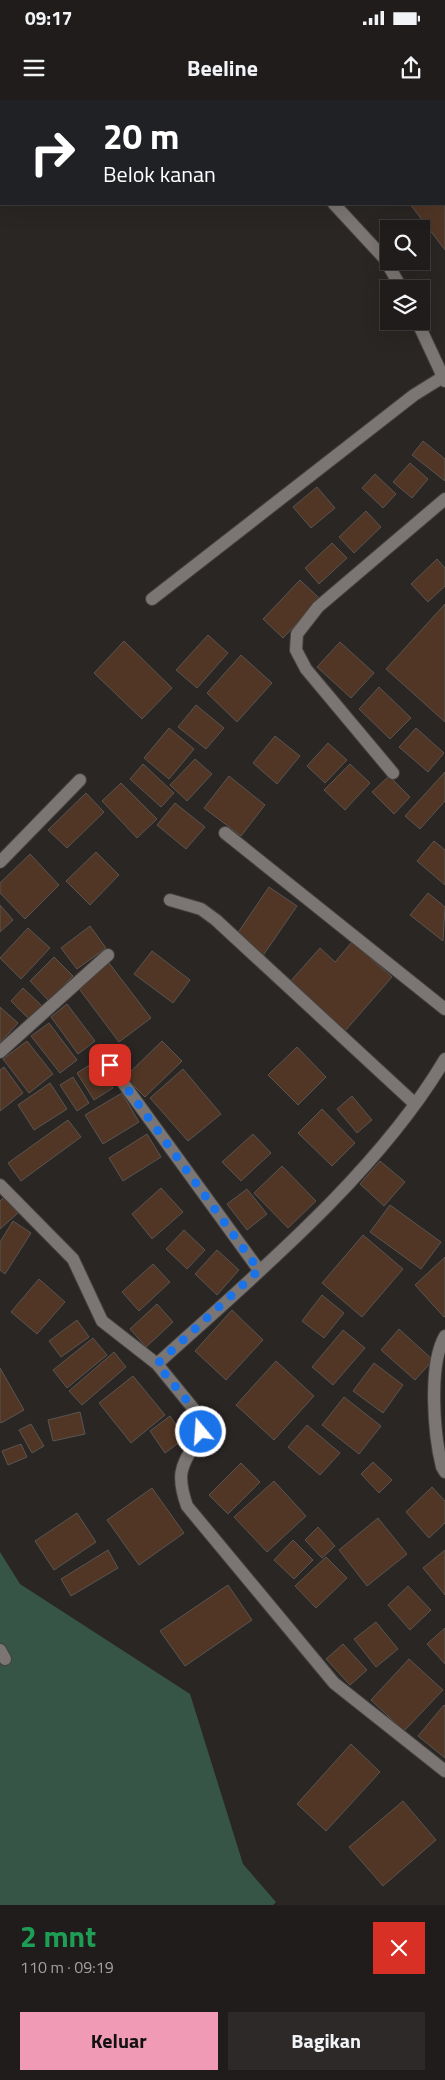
<!DOCTYPE html>
<html lang="id">
<head>
<meta charset="utf-8">
<style>
	:root { --surface:#201c1b; --page:#2d2928; --text:#f1f3f6; --muted:#a2a1a3; --line:#3d3a3a; --accent:#f09ab5 }
	body { margin:0; font-family:"Titillium Web",sans-serif; background:var(--page); color:var(--text); height:100vh; display:flex; flex-direction:column; font-size:19px; white-space:nowrap }
	* { box-sizing:border-box; margin:0 }
	p { font-size:16px; color:var(--muted) }
	.icon { flex:none; width:28px; height:28px; fill:none; stroke:currentColor; stroke-width:2; stroke-linecap:round; stroke-linejoin:round }
	.map { position:relative; height:1805px; overflow:hidden }
	.sheet { display:flex; flex-direction:column; background:var(--surface); flex:1 }
	.sheet>* { flex:none }
	.hud { position:absolute; left:0px; top:0px; width:445px; height:105px; box-shadow:0 5px 20px #0002,0 0 0 1px var(--line); background:#202124; color:#fff; overflow:hidden }
	.tools { position:absolute; left:380px; top:120px; display:grid; gap:10px }
	.tools a { display:grid; place-items:center; width:50px; height:50px; border-radius:0px; background:var(--surface); box-shadow:0 5px 20px #0002,0 0 0 1px var(--line); font-size:25px }
	.pin { position:absolute; display:grid; place-items:center; width:42px; height:42px; color:#fff; margin:-21px; border-radius:10px; box-shadow:0 2px 8px #0006 }
	.me { position:absolute; width:55px; margin:-28px; rotate:342deg; stroke-linejoin:round; filter:drop-shadow(0 0 4px #0008) }
	.turn { display:flex; align-items:center; gap:18px; height:105px; padding:0 20px; font-size:22px }
	.turn .icon { width:65px; height:65px; stroke-width:2.5 }
	.turn b { display:block; font-size:35px; line-height:42px }
	.round { display:grid; place-items:center; flex:none; width:52px; height:52px; border-radius:0px; background:var(--page) }
	.headline { display:flex; align-items:center; justify-content:space-between; height:85px; padding:0 20px }
	h1 { font-size:30px; font-weight:700; line-height:38px; color:#1e9e55 }
	.action { display:flex; gap:10px; margin-top:auto; padding:10px 20px }
	.action a { flex:1; height:58px; border-radius:0px; background:var(--accent); color:#111; font-size:20px; font-weight:700; line-height:58px; text-align:center }
	.action a+a { background:var(--page); color:var(--text) }
	.status { display:flex; justify-content:space-between; align-items:center; height:35px; padding:0 25px; background:var(--surface); direction:ltr }
	.status svg { height:14px; fill:currentColor }
	header { display:flex; justify-content:space-between; align-items:center; height:65px; padding:0 20px; background:var(--surface); font-size:22px; font-weight:700 }
	.map>svg:first-child { display:block }
	.green { fill:#375546 }
	.building { fill:#513625; stroke:#595552 }
	.lines { fill:none; stroke-linecap:round; stroke-linejoin:round }
	.minor-casing { stroke:#45413f; stroke-width:14 }
	.minor { stroke:#7b7673; stroke-width:12 }
	.route { stroke:#1a73e8; stroke-width:9; stroke-dasharray:0 16.2 }
</style>
</head>
<body>
<div class="status"><b>09:17</b><svg viewBox="0 0 49 12"><path d="M0 12V9h3v3zM5 12V6h3v6zM10 12V3h3v9zM15 12V0h3v12zM26 1h20v11H26zM47 4h2v5h-2z"/></svg></div>
<header><svg class="icon" aria-label="menu" viewBox="0 0 24 24"><path d="M4 6h16M4 12h16M4 18h16"/></svg>Beeline<svg class="icon" aria-label="share" viewBox="0 0 24 24"><path d="M12 15V3M7 8l5-5 5 5M5 13v7h14v-7"/></svg></header>
<div class="map">
<svg width="445" height="1805" viewBox="0 0 445 1805">
	<rect width="100%" height="100%" fill="#2a2624"/>
	<!-- green -->
	<path class="green" d="M0,1452L20,1484L190,1594L243,1764L276,1802L273,1805H0Z"/>
	<!-- building -->
	<path class="building" d="M440,0H445L444,47V1H438Z
		M445,71V150L410,104H444Z
		M423,341L445,359V381L412,355Z
		M410,363L428,379L412,398L393,382Z
		M375,374L396,394L383,408L362,388Z
		M317,387L335,408L311,428L293,407Z
		M366,411L381,427L354,453L339,437Z
		M332,443L347,458L319,484L305,468Z
		M437,459L445,468V486L428,502L411,484Z
		M300,480L320,499L283,538L263,519Z
		M445,504V622L386,569Z
		M208,535L228,553L197,588L176,570Z
		M124,541L172,588L142,619L94,573Z
		M340,542L374,573L351,598L317,567Z
		M241,555L272,583L237,622L207,593Z
		M379,587L411,618L390,639L359,609Z
		M196,605L224,628L206,649L178,627Z
		M169,628L194,649L169,679L144,658Z
		M416,628L444,653L428,672L399,647Z
		M275,636L300,656L277,684L253,663Z
		M328,643L347,660L325,683L307,666Z
		M195,659L212,674L187,701L170,685Z
		M143,664L174,693L161,707L130,679Z
		M350,664L370,683L345,710L324,690Z
		M445,672V701L420,729L405,716Z
		M229,676L265,705L241,736L204,708Z
		M389,676L410,697L394,714L372,692Z
		M121,683L157,719L137,738L102,701Z
		M86,693L104,712L67,748L48,730Z
		M175,703L205,727L186,749L157,725Z
		M434,741L445,750V785L417,761Z
		M96,752L119,775L90,805L66,781Z
		M30,754L59,785L25,819L0,793V783Z
		M269,787L297,806L262,857L235,837Z
		M428,793L445,807L443,841L410,815Z
		M0,805L13,820L0,832Z
		M90,826L106,848L77,869L61,848Z
		M28,828L50,848L21,879L0,858Z
		M352,842L392,877L345,931L289,883L320,848L335,862Z
		M152,851L190,880L173,903L134,874Z
		M54,857L73,876L49,901L30,881Z
		M109,863L151,918L119,942L77,886Z
		M23,888L42,906L29,919L11,901Z
		M67,904L95,941L78,954L51,917Z
		M0,907L18,923L0,943Z
		M49,923L77,960L60,973L31,936Z
		M27,941L53,974L29,993L3,959Z
		M162,941L182,961L145,997L125,977Z
		M297,947L326,977L298,1005L268,975Z
		M96,961L113,988L94,1000L77,973Z
		M4,967L23,993L0,1011V970Z
		M183,969L221,1014L188,1041L150,998Z
		M73,977L89,1003L77,1011L60,985Z
		M50,983L67,1009L34,1030L18,1005Z
		M122,993L139,1022L103,1044L85,1015Z
		M352,996L372,1020L357,1033L337,1009Z
		M322,1009L355,1043L332,1066L298,1033Z
		M68,1020L81,1037L21,1081L8,1063Z
		M147,1034L161,1057L123,1081L109,1058Z
		M253,1034L271,1053L241,1081L222,1062Z
		M380,1061L405,1082L384,1106L360,1084Z
		M282,1066L316,1101L288,1128L254,1093Z
		M161,1088L183,1112L152,1139L132,1114Z
		M247,1089L267,1114L247,1130L227,1104Z
		M4,1097L18,1113L0,1129V1101Z
		M390,1105L441,1142L421,1169L370,1132Z
		M13,1121L31,1133L5,1174L0,1170V1142Z
		M184,1130L205,1150L187,1169L166,1149Z
		M363,1135L403,1169L362,1217L322,1183Z
		M217,1150L239,1170L217,1195L195,1174Z
		M445,1157V1216L444,1217L415,1185Z
		M153,1164L170,1182L139,1211L122,1192Z
		M39,1179L65,1202L37,1234L11,1212Z
		M322,1195L344,1213L324,1238L302,1221Z
		M157,1204L173,1222L146,1247L130,1229Z
		M232,1210L263,1240L226,1280L195,1251Z
		M77,1220L89,1237L61,1257L49,1241Z
		M399,1229L433,1260L415,1280L381,1250Z
		M343,1230L365,1248L333,1285L312,1267Z
		M93,1238L107,1255L67,1288L53,1270Z
		M114,1252L126,1267L82,1305L69,1291Z
		M276,1261L314,1296L274,1340L236,1305Z
		M374,1263L403,1285L383,1313L353,1291Z
		M0,1268L24,1310L1,1323L0,1322Z
		M133,1276L165,1315L131,1343L99,1303Z
		M344,1297L381,1326L359,1354L322,1325Z
		M80,1312L85,1334L53,1341L48,1320Z
		M170,1316L185,1338L165,1353L150,1331Z
		M31,1324L44,1346L32,1353L19,1330Z
		M307,1325L340,1353L320,1375L288,1347Z
		M21,1344L27,1357L8,1365L2,1351Z
		M373,1362L392,1380L379,1393L361,1374Z
		M241,1363L260,1382L228,1414L209,1395Z
		M274,1381L306,1416L267,1452L234,1417Z
		M432,1387L445,1401V1423L429,1438L406,1412Z
		M152,1388L184,1433L139,1465L107,1420Z
		M77,1413L96,1442L54,1470L35,1441Z
		M378,1418L407,1454L367,1486L339,1450Z
		M318,1427L335,1446L322,1458L305,1440Z
		M293,1440L313,1460L294,1479L274,1460Z
		M108,1450L118,1468L71,1496L61,1479Z
		M445,1450V1495L423,1468Z
		M326,1457L347,1478L316,1508L295,1486Z
		M228,1485L252,1520L185,1566L160,1531Z
		M408,1486L431,1510L410,1530L388,1505Z
		M376,1522L398,1549L376,1567L354,1539Z
		M445,1528V1564L427,1544Z
		M343,1544L367,1570L350,1585L326,1559Z
		M409,1559L443,1590L404,1631L371,1600Z
		M444,1605L445,1606V1658L418,1636Z
		M351,1644L380,1672L326,1731L297,1704Z
		M403,1701L436,1740L383,1786L349,1747Z"/>
	<g class="lines">
		<!-- minor casing -->
		<g class="minor-casing">
			<path id="minor" d="M17,0L18,1
				M232,0L234,1
				M61,1L63,0
				M0,60L1,59
				M334,104L384,158L402,189
				M417,221L445,281
				M152,499L414,295L443,277
				M393,673L306,569L296,550L297,534L318,507L445,399
				M225,733L445,909
				M0,762L80,680
				M170,800L201,809L216,820L414,1003
				M0,952L108,855
				M110,965L259,1170
				M0,1085L73,1159L102,1221L157,1264L197,1313L201,1332C184,1364 174,1369 187,1406L334,1583L445,1671
				M445,1236C428,1265 434,1335 442,1367L445,1372
				M157,1264C254,1176 378,1073 445,959
				M0,1550L5,1559"/>
		</g>
		<!-- minor -->
		<use href="#minor" class="minor"/>
	</g>
	<g class="lines">
		<!-- route -->
		<path class="route" d="M110,965L259,1170L157,1264L197,1313L201,1332"/>
	</g>
</svg>
<div class="tools">
<a><svg class="icon" aria-label="search" viewBox="0 0 24 24"><circle cx="10" cy="10" r="6"/><path d="M15 15l6 6"/></svg></a>
<a><svg class="icon" aria-label="layers" viewBox="0 0 24 24"><path d="M12 4l9 5-9 5-9-5zM3 14l9 5 9-5"/></svg></a>
</div>
<div class="pin" style="left:110px;top:965px;background:#d93025"><svg class="icon" aria-label="arrive" viewBox="0 0 24 24"><path d="M6 21V4h12l-3 4 3 4H6"/></svg></div>
<svg class="me" style="left:201px;top:1332px" viewBox="-20 -20 40 40"><circle r="17" fill="#1a73e8" stroke="#fff" stroke-width="3"/><path d="M0-11L8 9 0 5-8 9z" fill="#fff"/></svg>
<div class="hud">
<div class="turn"><svg class="icon" aria-label="right" viewBox="0 0 24 24"><path d="M7 20v-9h11M14 6l5 5-5 5"/></svg><div><b>20 m</b>Belok kanan</div></div>
</div>
</div>
<section class="sheet">
<div class="headline"><div><h1>2 mnt</h1><p>110 m · 09:19</p></div><a class="round" style="background:#d93025;color:#fff"><svg class="icon" aria-label="close" viewBox="0 0 24 24"><path d="M6 6l12 12M18 6L6 18"/></svg></a></div>
<div class="action"><a>Keluar</a><a>Bagikan</a></div>
</section>
</body>
</html>
